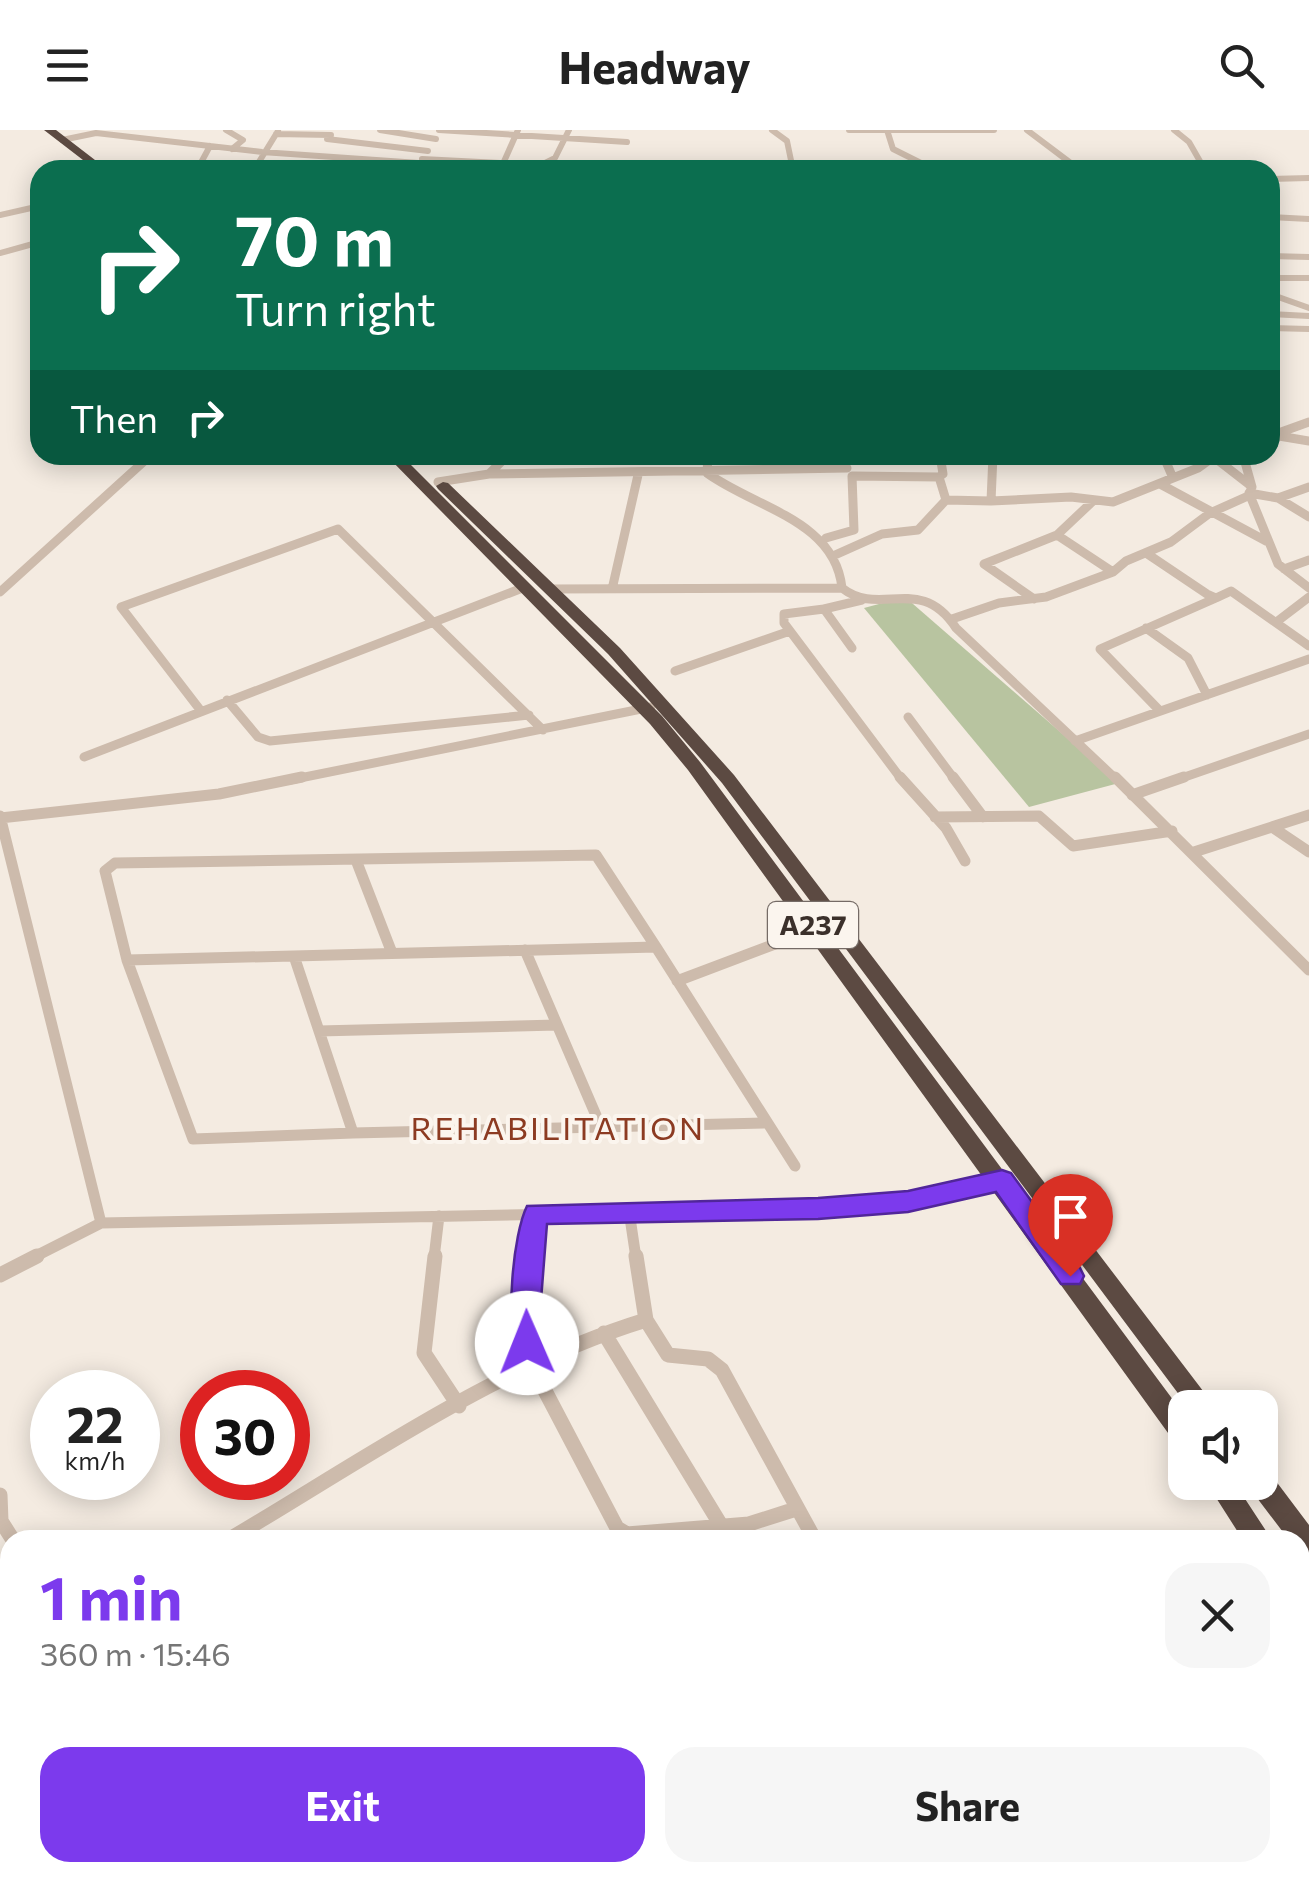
<!DOCTYPE html>
<html lang="en">
<head>
<meta charset="utf-8">
<style>
	:root { --surface:#fff; --page:#f6f6f6; --text:#222; --muted:#767676; --accent:#7c3aed }
	body { margin:0; font-family:Commissioner,sans-serif; background:var(--page); color:var(--text); height:100vh; display:flex; flex-direction:column; font-size:38px; white-space:nowrap }
	* { box-sizing:border-box; margin:0 }
	p { font-size:32px; color:var(--muted) }
	.icon { flex:none; width:55px; height:55px; fill:none; stroke:currentColor; stroke-width:2; stroke-linecap:round; stroke-linejoin:round }
	.map { position:relative; flex:1; overflow:hidden }
	.sheet { position:absolute; left:0px; top:1400px; width:1310px; height:352px; display:flex; flex-direction:column; background:var(--surface); border-radius:30px 30px 0 0; box-shadow:0 5px 25px #0003 }
	.sheet>* { flex:none }
	.hud { position:absolute; left:30px; top:30px; width:1250px; height:305px; border-radius:30px; box-shadow:0 5px 25px #0003; background:#0b6e4f; color:#fff; overflow:hidden }
	.fabs { position:absolute; left:1168px; top:1260px; display:grid; gap:20px }
	.fabs a { display:grid; place-items:center; width:110px; height:110px; border-radius:20px; background:var(--surface); box-shadow:0 5px 25px #0003; font-size:50px }
	.speed { position:absolute; left:30px; top:1240px; display:flex; gap:20px; font-size:50px; font-weight:700; text-align:center }
	.speed>* { display:grid; place-content:center; width:130px; height:130px; border-radius:50%; background:var(--surface); box-shadow:0 5px 25px #0003; line-height:1 }
	.speed small { font-size:25px; font-weight:400 }
	.speed .limit { border:15px solid #d22; background:#fff; color:#111 }
	.pin { position:absolute; display:grid; place-items:center; width:85px; height:85px; color:#fff; margin:-102px -42px; border-radius:50% 50% 50% 0; rotate:-45deg; box-shadow:0 0 10px #0007 }
	.pin .icon { rotate:45deg }
	.me { position:absolute; width:110px; margin:-55px; rotate:359deg; stroke-linejoin:round; filter:drop-shadow(0 0 8px #0008) }
	.turn { display:flex; align-items:center; gap:35px; height:210px; padding:0 40px; font-size:45px }
	.turn .icon { width:130px; height:130px; stroke-width:2.5 }
	.turn b { display:block; font-size:70px; line-height:85px }
	.then { display:flex; align-items:center; height:95px; padding:0 40px; background:#0003; gap:20px; font-size:38px }
	.round { display:grid; place-items:center; flex:none; width:105px; height:105px; border-radius:30px; background:var(--page) }
	.head { display:flex; align-items:center; justify-content:space-between; height:170px; padding:0 40px }
	h1 { font-size:60px; font-weight:700; line-height:75px; color:var(--accent) }
	.cta { display:flex; gap:20px; margin-top:auto; padding:20px 40px }
	.cta a { flex:1; height:115px; border-radius:30px; background:var(--accent); color:#fff; font-size:40px; font-weight:700; line-height:115px; text-align:center }
	.cta a+a { background:var(--page); color:var(--text) }
	header { display:flex; justify-content:space-between; align-items:center; height:130px; padding:0 40px; background:var(--surface); font-size:45px; font-weight:700 }
	.map>svg:first-child { display:block }
	.green { fill:#b8c4a0 }
	.lines { fill:none; stroke-linecap:round; stroke-linejoin:round }
	.street-far3 { stroke:#cdbbac; stroke-width:6 }
	.street-far2 { stroke:#cdbbac; stroke-width:9 }
	.street-far1 { stroke:#cdbbac; stroke-width:11 }
	.street { stroke:#cdbbac; stroke-width:15 }
	.highway { fill:#5c4a42; fill-rule:evenodd }
	.route { fill:#7c3aed; stroke:#51269a; stroke-width:2.5 }
	.labels { text-anchor:middle; stroke-width:8; stroke-linejoin:round; paint-order:stroke }
	.shield { fill:#fbf5ee; stroke:#756b66; stroke-width:2.5 }
	.shield-label { font-size:28px; font-weight:bold; fill:#3b302b }
	.neighbourhood-label { font-size:32px; letter-spacing:2.5px; fill:#8c3b22; stroke:#fbf5ee }
</style>
</head>
<body>
<header><svg class="icon" aria-label="menu" viewBox="0 0 24 24"><path d="M4 6h16M4 12h16M4 18h16"/></svg>Headway<svg class="icon" aria-label="search" viewBox="0 0 24 24"><circle cx="10" cy="10" r="6"/><path d="M15 15l6 6"/></svg></header>
<div class="map">
<svg width="1309" height="1751" viewBox="0 0 1309 1751">
	<rect width="100%" height="100%" fill="#f4ebe1"/>
	<!-- green -->
	<path class="green" d="M905,467L1119,653L1029,677L864,478Z"/>
	<g class="lines">
		<!-- street-far3 -->
		<path class="street-far3" d="M226,0L243,10L232,19
			M380,0L436,9
			M439,0L627,12
			M772,0L787,11L793,40
			M849,0H994
			M887,0L893,19L935,40
			M1027,0L1080,40
			M1174,0L1189,12L1205,40
			M276,4L331,5
			M327,9L428,21
			M62,10L96,3L262,22L419,33
			M422,29L541,35L555,28L569,0
			M502,36L518,0
			M539,37L577,40
			M197,40L210,16
			M254,40L278,1
			M1270,49L1309,48
			M0,85L40,76
			M1270,87L1309,89
			M1270,121L1278,148L1270,150
			M0,123L40,112
			M1270,126L1309,127
			M1278,148H1309
			M1270,164L1309,178
			M1270,184L1309,186
			M1270,198L1309,199"/>
		<!-- street-far2 -->
		<path class="street-far2" d="M1270,306L1309,292
			M1279,306L1309,311
			M1163,325L1173,348
			M1215,328L1251,356
			M489,344L508,325
			M438,352L489,344L847,338
			M1160,354L1266,411
			M1249,363L1278,434L1309,458
			M1249,363L1278,368L1309,357
			M1278,368L1309,387
			M946,370L991,371L993,325
			M991,371L1071,367L1113,372L1198,338L1216,325
			M1093,371L1057,405L1113,442
			M826,408L854,400L852,346L939,347L943,344L940,325
			M1146,423L1207,464L1216,468L1231,461L1309,516
			M835,425L882,404L918,400L946,370L939,347
			M1284,439L1309,430
			M613,455L638,345
			M842,458C880,488 920,443 956,498L1117,650
			M550,459L842,458C835,390 755,378 707,343L708,325
			M0,462L151,325
			M1034,469L984,434L1057,405
			M824,479L784,484V493L902,650
			M952,489L999,473L1046,467L1113,442L1126,431L1171,412L1210,383L1248,366L1252,357L1243,325
			M1279,490L1309,467
			M1146,498L1188,528L1207,565
			M852,518L824,479L862,470
			M675,541L790,501
			M227,570L258,607L270,611L529,585
			M1159,580L1100,519L1216,468
			M201,581L121,477L338,399L543,600
			M908,587L955,650
			M1075,611L1309,529
			M84,627L525,457
			M290,650L651,577
			M1176,650L1309,604"/>
		<!-- street-far1 -->
		<path class="street-far1" d="M900,647L946,698L965,731
			M953,647L983,687
			M1115,647L1309,840
			M1132,665L1184,647
			M0,686L101,1093L818,1079L908,1071L1002,1050
			M935,687L1039,686L1073,716L1172,701
			M0,688L219,664L302,647
			M1272,697L1309,722
			M1194,722L1309,685
			M596,725L656,817L127,830L105,741L115,733Z
			M356,730L392,823
			M656,817L795,1036
			M525,820L601,997
			M127,830L193,1009L353,1003L294,826
			M677,851L815,799
			M319,901L557,895
			M353,1003L767,993
			M629,1081L636,1128
			M32,1128L101,1093
			M434,1128L439,1086
			M530,1128L536,1083"/>
		<!-- street -->
		<path class="street" d="M435,1126L424,1223L459,1276
			M531,1126L523,1189L532,1236L617,1398L627,1404L749,1394L796,1379
			M636,1126L646,1190L668,1225L708,1229L722,1240L815,1410
			M0,1145L37,1126
			M604,1203L722,1397
			M0,1365L1,1391L13,1410
			M228,1410C362,1331 496,1236 646,1190
			M0,1553L10,1547
			M0,1582L10,1586
			M0,1684L10,1683
			M675,1742L676,1751
			M958,1742L962,1751
			M14,1751L16,1742
			M103,1751L105,1742
			M363,1751L364,1742"/>
		<!-- highway -->
		<path class="highway" d="M44,0H56L108,40H96Z
			M386,325H401L662,586L700,632L1185,1286V1318L1176,1314L688,640L650,594Z
			M443,352L448,353L620,518L734,645L1216,1278H1189L722,653L608,524L438,359L436,356Z
			M1260,1339L1269,1342L1309,1395V1429L1300,1425V1410H1289L1251,1360L1248,1352H1260Z
			M1206,1352H1234L1272,1410H1243Z
			M1300,1454L1309,1457V1492L1300,1489Z"/>
	</g>
	<!-- route -->
	<path class="route" d="M1002,1040L1011,1043L1080,1138L1084,1146L1080,1154H1061L996,1062L908,1082L818,1089L547,1094L537,1221L527,1225L518,1221C505,1193 513,1104 527,1076L818,1068L908,1061Z"/>
	<g class="labels">
		<!-- shield labels -->
		<rect class="shield" x="768" y="772" width="90" height="46" rx="8"/>
		<g class="shield-label">
			<text x="813" y="805">A237</text>
		</g>
		<!-- neighbourhood labels -->
		<g class="neighbourhood-label">
			<text x="558" y="1010">REHABILITATION</text>
		</g>
	</g>
</svg>
<div class="fabs">
<a><svg class="icon" aria-label="sound" viewBox="0 0 24 24"><path d="M4 9h4l5-4v14l-5-4H4zM17 9q2 3 0 6"/></svg></a>
</div>
<div class="speed"><div>22<small>km/h</small></div><div class="limit">30</div></div>
<div class="pin" style="left:1070px;top:1146px;background:#d93025"><svg class="icon" aria-label="arrive" viewBox="0 0 24 24"><path d="M6 21V4h12l-3 4 3 4H6"/></svg></div>
<svg class="me" style="left:527px;top:1213px" viewBox="-20 -20 40 40"><circle r="19" fill="#fff"/><path d="M0-13L10 11 0 6-10 11z" fill="#7c3aed"/></svg>
<div class="hud">
<div class="turn"><svg class="icon" aria-label="right" viewBox="0 0 24 24"><path d="M7 20v-9h11M14 6l5 5-5 5"/></svg><div><b>70 m</b>Turn right</div></div>
<div class="then">Then<svg class="icon" aria-label="right" viewBox="0 0 24 24"><path d="M7 20v-9h11M14 6l5 5-5 5"/></svg></div>
</div>
<section class="sheet">
<div class="head"><div><h1>1 min</h1><p>360 m · 15:46</p></div><a class="round"><svg class="icon" aria-label="close" viewBox="0 0 24 24"><path d="M6 6l12 12M18 6L6 18"/></svg></a></div>
<div class="cta"><a>Exit</a><a>Share</a></div>
</section>
</div>
</body>
</html>
